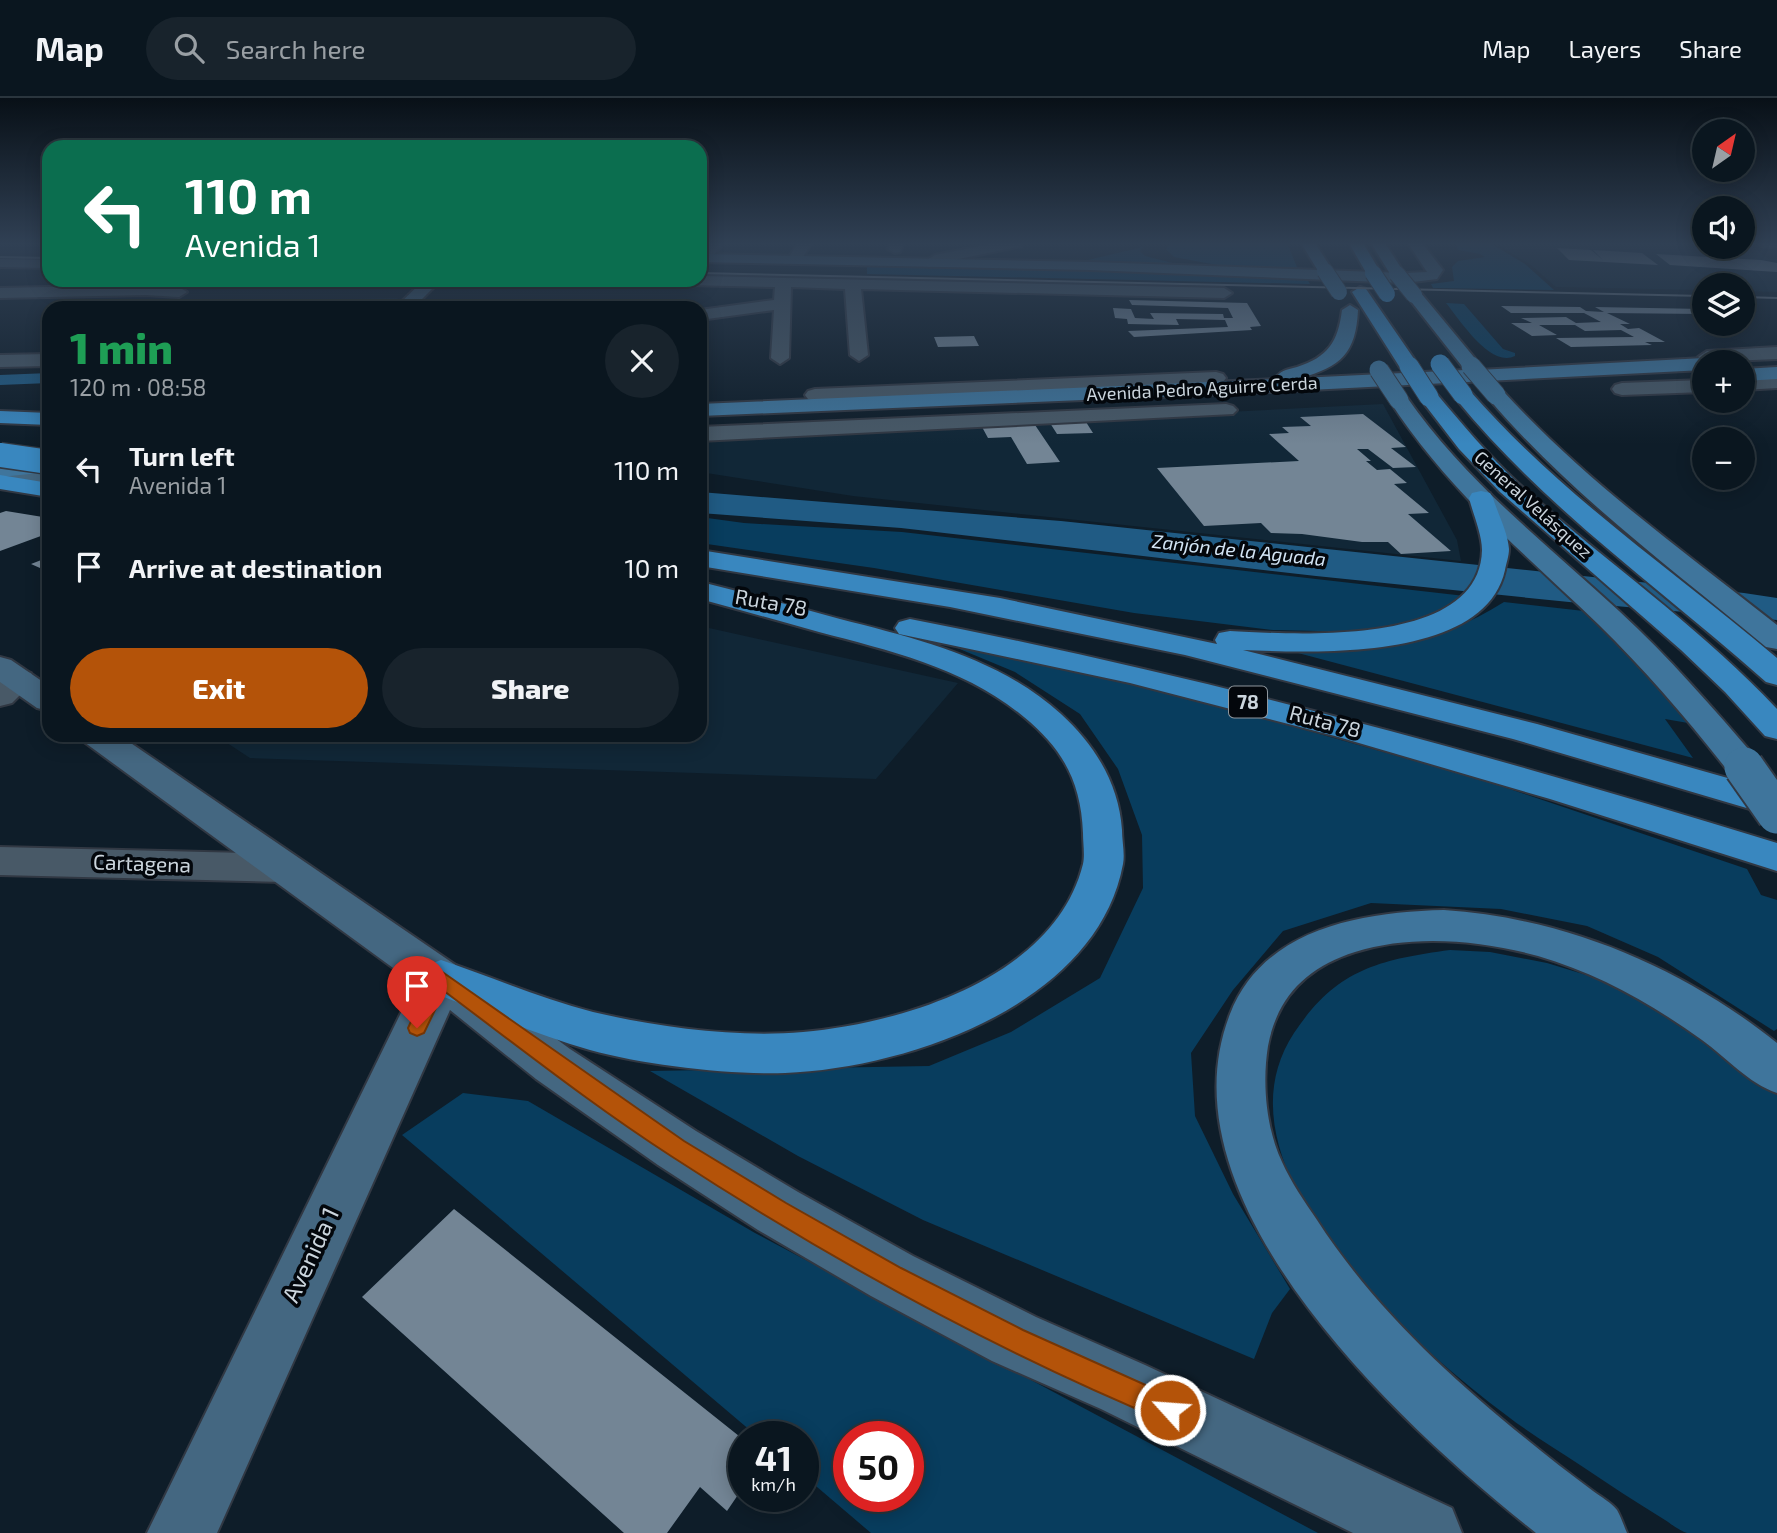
<!DOCTYPE html>
<html lang="en">
<head>
<meta charset="utf-8">
<style>
	:root { --surface:#0a161f; --page:#18232c; --text:#f1f3f6; --muted:#999fa4; --line:#2a353d; --accent:#b45309 }
	body { margin:0; font-family:"Exo 2",sans-serif; background:var(--page); color:var(--text); height:100vh; display:flex; flex-direction:column; font-size:26px; white-space:nowrap }
	* { box-sizing:border-box; margin:0 }
	p { font-size:23px; color:var(--muted) }
	.icon { flex:none; width:38px; height:38px; fill:none; stroke:currentColor; stroke-width:2; stroke-linecap:round; stroke-linejoin:round }
	.map { position:relative; flex:1; overflow:hidden }
	.drawer { position:absolute; left:42px; top:203px; width:665px; height:441px; display:flex; flex-direction:column; background:var(--surface); border-radius:21px; box-shadow:0 4px 18px #0003,0 0 0 2px var(--line) }
	.drawer>* { flex:none }
	.guide { position:absolute; left:42px; top:42px; width:665px; height:147px; border-radius:21px; box-shadow:0 4px 18px #0003,0 0 0 2px var(--line); background:#0b6e4f; color:#fff; overflow:hidden }
	.needle { width:46px; rotate:34deg }
	.fabs { position:absolute; left:1692px; top:21px; display:grid; gap:14px }
	.fabs a { display:grid; place-items:center; width:63px; height:63px; border-radius:50%; background:var(--surface); box-shadow:0 4px 18px #0003,0 0 0 2px var(--line); font-size:35px }
	.speed { position:absolute; left:728px; top:1323px; display:flex; gap:14px; font-size:35px; font-weight:700; text-align:center }
	.speed>* { display:grid; place-content:center; width:91px; height:91px; border-radius:50%; background:var(--surface); box-shadow:0 4px 18px #0003,0 0 0 2px var(--line); line-height:1 }
	.speed small { font-size:18px; font-weight:400 }
	.speed .limit { border:10px solid #d22; background:#fff; color:#111 }
	.pin { position:absolute; display:grid; place-items:center; width:60px; height:60px; color:#fff; margin:-72px -30px; border-radius:50% 50% 50% 0; rotate:-45deg; box-shadow:0 0 7px #0007 }
	.pin .icon { rotate:45deg }
	.me { position:absolute; width:77px; margin:-38px; rotate:296deg; stroke-linejoin:round; filter:drop-shadow(0 0 5px #0008) }
	.turn { display:flex; align-items:center; gap:24px; height:147px; padding:0 28px; font-size:32px }
	.turn .icon { width:91px; height:91px; stroke-width:2.5 }
	.turn b { display:block; font-size:49px; line-height:60px }
	.round { display:grid; place-items:center; flex:none; width:74px; height:74px; border-radius:37px; background:var(--page) }
	.head { display:flex; align-items:center; justify-content:space-between; height:119px; padding:0 28px }
	h1 { font-size:42px; font-weight:800; line-height:52px; color:#1e9e55 }
	.button { display:flex; gap:14px; margin-top:auto; padding:14px 28px }
	.button a { flex:1; height:80px; border-radius:42px; background:var(--accent); color:#fff; font-size:28px; font-weight:800; line-height:80px; text-align:center }
	.button a+a { background:var(--page); color:var(--text) }
	ul { padding:0; list-style:none }
	li { display:flex; align-items:center; gap:21px; height:98px; padding:0 28px }
	li div { flex:1 }
	li b { display:block; font-size:26px }
	li em { font-style:normal }
	header { display:flex; align-items:center; gap:42px; box-sizing:border-box; height:98px; padding:0 35px; background:var(--surface); border-bottom:2px solid var(--line) }
	header strong { font-size:33px }
	nav { display:flex; gap:38px; margin-inline-start:auto; font-size:24px }
	.search { width:490px; height:63px; background:var(--page); display:flex; align-items:center; gap:18px; box-sizing:border-box; padding:0 24px; border-radius:38px; color:var(--muted); font-size:26px }
	.map>svg:first-child { display:block }
	.built { fill:#112737 }
	.green { fill:#083d5e; fill-rule:evenodd }
	.water { fill:#205b84 }
	.building { fill:#738595 }
	.lines { fill:none; stroke-linecap:round; stroke-linejoin:round }
	.street-casing { stroke:#313843; stroke-width:4 }
	.secondary-casing { stroke:#313843; stroke-width:4 }
	.primary-casing { stroke:#313843; stroke-width:4 }
	.highway-casing { stroke:#313843; stroke-width:4 }
	.street { fill:#485967; fill-rule:evenodd }
	.secondary { fill:#446781; fill-rule:evenodd }
	.primary { fill:#3f759c; fill-rule:evenodd }
	.highway { fill:#3987bf; fill-rule:evenodd }
	.rail { stroke:#697580; stroke-width:2 }
	.primary-bridge-far2-casing { stroke:#313843; stroke-width:18; stroke-linecap:butt }
	.primary-bridge-far1-casing { stroke:#313843; stroke-width:21; stroke-linecap:butt }
	.primary-bridge-casing { stroke:#313843; stroke-width:43; stroke-linecap:butt }
	.highway-bridge-far2-casing { stroke:#313843; stroke-width:18; stroke-linecap:butt }
	.highway-bridge-far1-casing { stroke:#313843; stroke-width:21; stroke-linecap:butt }
	.highway-bridge-casing { stroke:#313843; stroke-width:27; stroke-linecap:butt }
	.primary-bridge-far2 { stroke:#3f759c; stroke-width:16 }
	.primary-bridge-far1 { stroke:#3f759c; stroke-width:19 }
	.primary-bridge { stroke:#3f759c; stroke-width:39 }
	.highway-bridge-far2 { stroke:#3987bf; stroke-width:16 }
	.highway-bridge-far1 { stroke:#3987bf; stroke-width:19 }
	.highway-bridge { stroke:#3987bf; stroke-width:24 }
	.route { fill:#b45309; stroke:#753606; stroke-width:2 }
	.labels { text-anchor:middle; stroke-width:7; stroke-linejoin:round; paint-order:stroke }
	.far-street-label { font-size:18px; fill:#cbd5dd; stroke:#03070c }
	.far-water-label { font-size:19px; font-style:italic; fill:#d3e5f5; stroke:#03070c }
	.shield { fill:#03070c; stroke:#8f979e; stroke-width:2 }
	.shield-label { font-size:19px; font-weight:bold; fill:#cbd5dd }
	.street-label { font-size:21px; fill:#cbd5dd; stroke:#03070c }
	.near-street-label { font-size:24px; fill:#cbd5dd; stroke:#03070c }
</style>
</head>
<body>
<header>
<strong>Map</strong>
<div class="search"><svg class="icon" aria-label="search" viewBox="0 0 24 24"><circle cx="10" cy="10" r="6"/><path d="M15 15l6 6"/></svg>Search here</div>
<nav><a>Map</a><a>Layers</a><a>Share</a></nav>
</header>
<div class="map">
<svg width="1777" height="1435" viewBox="0 0 1777 1435">
	<rect width="100%" height="100%" fill="#0e1d29"/>
	<!-- built -->
	<path class="built" d="M1495,145H1704V149H1743V145H1748L1768,161H1777V194L1743,193V187H1704V192L1556,189L1531,167Z
		M398,200L387,210H332L343,201Z
		M1383,306L1457,442L1461,463L853,398L700,374V341Z
		M700,528L958,585L876,681L250,660L215,637H700Z"/>
	<!-- green -->
	<path class="green" d="M1171,145H1287L1299,174L1244,172L1174,159L1166,151Z
		M1456,145H1490L1525,166L1554,192L1433,190L1431,186L1454,183L1452,169L1458,163L1485,159L1480,156L1458,152Z
		M1143,149L1140,153L1145,158L1188,169L1071,166Z
		M867,167L1306,179L1310,186L867,176Z
		M1446,205L1464,206L1503,251L1515,255V258C1490,270 1460,222 1446,205Z
		M700,419L744,425L902,434L1465,498L1414,525L1361,534L1273,532L1134,515L874,470L700,445Z
		M1504,504L1584,513L1660,589L1688,625L1665,621L1693,660L1298,555C1377,552 1434,548 1504,504Z
		M950,547L1171,594L1486,683L1747,771L1761,797L1777,802V931L1774,933L1658,859L1587,828L1501,811L1371,805L1283,833L1233,892L1191,955L1195,1018L1233,1096L1290,1191L1272,1215L1254,1261L923,1122L798,1058L650,973L929,968L1011,934L1100,880L1143,790L1142,737L1118,671L1080,616L1015,574Z
		M1450,852L1490,854L1547,865L1606,883L1657,903L1777,990V1435C1754,1435 1708,1435 1687,1435C1680,1433 1671,1426 1665,1422C1636,1404 1608,1386 1580,1367C1556,1351 1529,1335 1506,1317C1411,1246 1207,1067 1294,935C1336,872 1377,862 1450,852Z
		M463,995L528,1003L755,1135L1318,1435H871L803,1377V1339H758L402,1037ZM849,1339H908V1398H849Z"/>
	<!-- water -->
	<path class="water" d="M49,275V285L0,287V277Z
		M700,394L1061,423L1744,495L1777,500V522L1569,504L1316,478L901,430L700,415Z"/>
	<!-- building -->
	<path class="building" d="M1557,150L1591,152L1603,162L1593,152L1642,155L1658,167L1569,162Z
		M1656,156L1761,162L1777,165V174L1670,167Z
		M1129,202L1247,205L1261,228L1250,229L1252,232L1134,239L1128,233L1228,229L1225,222L1176,221L1179,227L1128,226L1127,221L1115,220L1113,210L1131,211L1135,220L1154,221L1150,215L1223,216L1224,220H1233L1228,210L1132,207Z
		M1501,208L1580,209L1586,213L1604,214L1595,209L1704,211V216L1607,215L1630,226H1620L1628,231L1639,230L1665,244H1645L1652,247L1571,249L1556,240L1634,239L1621,232L1585,233L1575,227H1539L1557,237L1532,238L1511,225H1532L1521,220L1566,219L1576,225L1601,224L1584,215H1511Z
		M974,238L979,248L938,249L934,239Z
		M1363,316L1406,349L1391,350L1416,369L1393,370L1368,351H1357L1371,363H1366L1377,372L1390,371L1407,385L1394,386L1429,415L1408,416L1451,453L1401,456L1388,444H1362L1302,436L1271,435L1261,425L1204,428L1157,370L1299,363L1269,336L1289,335L1282,329L1311,328L1300,319Z
		M1086,324L1093,335L1057,336L1050,325Z
		M1035,327L1060,364L1027,366L1011,339L988,340L982,329Z
		M6,413L49,420V435L0,453V415Z
		M49,459V474L31,466Z
		M454,1111L744,1342V1388L727,1413L700,1389L667,1435H624L362,1199Z"/>
	<g class="lines">
		<!-- street casing -->
		<g class="street-casing">
			<path id="street" d="M709,145H724L708,163L700,164V155Z
				M798,145H812L799,165H789L787,162Z
				M890,145H904L900,154L895,155L888,151Z
				M996,145H1024L1022,148L944,164L929,169L922,165L935,157Z
				M1760,145H1777V150L1762,148Z
				M0,161L49,162V170L0,169Z
				M700,178L1224,190L1232,195L1224,200L861,191L868,257L859,263L850,257L845,191L791,189L789,260L780,266L771,260L774,212L700,222V212L774,202L775,189L686,187L678,182H700Z
				M146,187L179,189L187,194L179,199L146,197L0,200V190Z
				M512,203H669L677,208L505,210L506,204Z
				M1777,249V261L1705,264L1698,259L1707,253Z
				M49,256V268L0,269V257Z
				M1216,274L1223,276L1226,280L1223,284L815,303L808,301L805,297L808,293L815,291Z
				M1777,278V290L1743,292V280Z
				M1704,282V294L1622,297L1615,295L1612,291L1615,287L1622,285Z
				M1226,306L1233,308L1237,312L1233,316L700,343V329Z
				M19,572L31,575L35,582L12,605L0,608V581L7,575Z
				M0,749L283,756L297,760L303,770L297,780L283,784L0,777Z"/>
		</g>
		<!-- secondary casing -->
		<g class="secondary-casing">
			<path id="secondary" d="M1408,145H1422L1443,172L1437,181L1405,185L1091,172L700,164V156L1091,164L1405,175L1427,174Z
				M424,182H441L413,210H395Z
				M49,371V385L0,390V376Z
				M0,559L11,562L49,588V613L37,610L0,584Z
				M78,637H119L457,868L570,951L696,1033L798,1094L913,1158L1036,1219L1145,1267L1452,1410L1462,1435H1353L1101,1311L992,1263L871,1198L758,1132L658,1067L536,981L450,912L217,1435H147L415,886L84,644Z"/>
		</g>
		<!-- primary casing -->
		<g class="primary-casing">
			<path id="primary" d="M1301,145H1315L1333,173L1330,176H1320Z
				M1371,145H1385L1405,176L1402,179H1392Z
				M1414,192L1420,194L1478,264L1481,268L1478,272L1704,260L1712,264H1704V272L1229,296L700,318V306L1280,281L1277,278C1282,272 1289,271 1297,269C1328,259 1338,244 1342,212L1350,207L1358,212C1356,255 1341,269 1300,280L1465,272L1406,197Z
				M1777,269V281L1743,283V271Z
				M1496,291L1503,293C1585,383 1682,452 1777,527V551L1766,549C1670,469 1570,396 1489,301L1486,297L1489,293Z
				M1399,296L1406,298C1465,383 1544,444 1619,513C1669,559 1713,610 1757,661L1762,669L1757,677L1744,680L1731,677C1690,624 1646,573 1598,526C1521,452 1448,393 1389,302L1392,298Z
				M49,360V374L0,379V365Z
				M1444,812C1566,820 1682,869 1777,945V995C1748,985 1727,960 1702,942C1652,906 1597,875 1538,858C1480,842 1412,836 1355,854C1307,869 1277,899 1268,948C1262,985 1266,1030 1282,1064C1291,1084 1304,1103 1317,1122C1372,1207 1446,1276 1525,1340C1547,1358 1570,1376 1593,1393C1601,1399 1612,1405 1617,1412C1621,1419 1624,1428 1627,1435H1536C1405,1331 1156,1105 1230,916C1263,830 1362,814 1444,812Z"/>
		</g>
		<!-- highway casing -->
		<g class="highway-casing">
			<path id="highway" d="M1349,145H1363L1381,175L1378,178H1368Z
				M1360,189L1366,191L1419,268L1416,272H1402L1399,268L1352,194Z
				M1463,291L1470,293C1563,399 1671,470 1777,560V587L1766,584C1659,489 1547,412 1456,301L1453,297L1456,293Z
				M1429,293L1436,295C1462,326 1489,358 1519,386C1604,463 1698,527 1777,611V641L1765,638L1725,594L1681,552L1500,394L1459,351L1422,303L1419,299L1422,295Z
				M0,313L49,315V327L0,325Z
				M0,377L49,385V399L0,391Z
				M1481,393L1490,395L1493,400C1498,416 1508,435 1509,451C1509,458 1506,466 1505,472C1485,563 1314,555 1243,552L1537,626L1777,694V719L1513,641L1185,557L950,509L700,468V452L1000,500L1217,546L1215,542L1219,535L1230,533C1295,536 1480,550 1482,452C1482,436 1473,416 1469,400L1472,395Z
				M709,486C753,497 796,509 840,521C918,541 999,560 1061,616C1095,647 1119,686 1122,732C1122,743 1125,756 1123,766C1097,906 909,970 785,975C728,977 645,967 590,952C534,936 480,912 425,892L418,880L425,868L441,862C492,879 542,901 593,914C657,929 737,940 803,934C904,925 1055,879 1083,766C1085,757 1083,745 1083,735C1081,684 1063,651 1024,619C965,570 891,553 819,534C780,523 740,512 700,501V489Z
				M910,521C1204,578 1491,657 1777,745V773L1550,701L1335,638L1130,585L899,536L895,530L899,524Z"/>
		</g>
		<!-- street -->
		<use href="#street" class="street"/>
		<!-- secondary -->
		<use href="#secondary" class="secondary"/>
		<!-- primary -->
		<use href="#primary" class="primary"/>
		<!-- highway -->
		<use href="#highway" class="highway"/>
		<!-- rail -->
		<path class="rail" d="M0,159L49,160
			M700,175L1704,198
			M1743,199L1777,200"/>
		<!-- primary-bridge-far2 casing -->
		<g class="primary-bridge-far2-casing">
			<path id="primary-bridge-far2" d="M1325,173L1339,194
				M1397,176L1414,197"/>
		</g>
		<!-- primary-bridge-far1 casing -->
		<g class="primary-bridge-far1-casing">
			<path id="primary-bridge-far1" d="M1471,268L1496,297
				M1379,272L1399,302"/>
		</g>
		<!-- primary-bridge casing -->
		<g class="primary-bridge-casing">
			<path id="primary-bridge" d="M1744,669L1777,716"/>
		</g>
		<!-- highway-bridge-far2 casing -->
		<g class="highway-bridge-far2-casing">
			<path id="highway-bridge-far2" d="M1373,175L1387,196"/>
		</g>
		<!-- highway-bridge-far1 casing -->
		<g class="highway-bridge-far1-casing">
			<path id="highway-bridge-far1" d="M1440,266L1463,297
				M1409,268L1429,299"/>
		</g>
		<!-- highway-bridge casing -->
		<g class="highway-bridge-casing">
			<path id="highway-bridge" d="M0,357L49,364"/>
		</g>
		<!-- primary-bridge-far2 -->
		<use href="#primary-bridge-far2" class="primary-bridge-far2"/>
		<!-- primary-bridge-far1 -->
		<use href="#primary-bridge-far1" class="primary-bridge-far1"/>
		<!-- primary-bridge -->
		<use href="#primary-bridge" class="primary-bridge"/>
		<!-- highway-bridge-far2 -->
		<use href="#highway-bridge-far2" class="highway-bridge-far2"/>
		<!-- highway-bridge-far1 -->
		<use href="#highway-bridge-far1" class="highway-bridge-far1"/>
		<!-- highway-bridge -->
		<use href="#highway-bridge" class="highway-bridge"/>
	</g>
	<!-- sky -->
	<linearGradient id="sky" x2="0" y2="1"><stop stop-color="#081017"/><stop offset="0.42" stop-color="#304054"/><stop offset="1" stop-color="#304054" stop-opacity="0"/></linearGradient>
	<rect width="1777" height="346" fill="url(#sky)"/>
	<!-- route -->
	<path class="route" d="M441,873L684,1043L786,1105L901,1170L1023,1232L1179,1302L1183,1312L1179,1321L1170,1325C996,1253 829,1161 671,1058C592,1007 519,949 444,893L424,935L417,938L410,935L408,930L431,880L434,875Z"/>
	<g class="labels">
		<!-- far-street labels -->
		<g class="far-street-label">
			<text transform="translate(1202 291) rotate(-3)" y="6">Avenida Pedro Aguirre Cerda</text>
			<text transform="translate(1533 407) rotate(42)" y="6">General Velásquez</text>
		</g>
		<!-- far-water labels -->
		<g class="far-water-label">
			<text transform="translate(1239 452) rotate(6)" y="7">Zanjón de la Aguada</text>
		</g>
		<!-- shield labels -->
		<rect class="shield" x="1229" y="588.5" width="38" height="31" rx="5"/>
		<g class="shield-label">
			<text x="1248" y="611">78</text>
		</g>
		<!-- street labels -->
		<g class="street-label">
			<text transform="translate(771 505) rotate(10)" y="7">Ruta 78</text>
			<text transform="translate(1325 624) rotate(15)" y="7">Ruta 78</text>
			<text transform="translate(142 766) rotate(2)" y="7">Cartagena</text>
		</g>
		<!-- near-street labels -->
		<g class="near-street-label">
			<text transform="translate(311 1157) rotate(-65)" y="8">Avenida 1</text>
		</g>
	</g>
</svg>
<div class="fabs">
<a><svg class="needle" viewBox="-14 -14 28 28"><path d="M0-13l5 13h-10z" fill="#e53935"/><path d="M0 13l5-13h-10z" fill="#999fa4"/></svg></a>
<a><svg class="icon" aria-label="sound" viewBox="0 0 24 24"><path d="M4 9h4l5-4v14l-5-4H4zM17 9q2 3 0 6"/></svg></a>
<a><svg class="icon" aria-label="layers" viewBox="0 0 24 24"><path d="M12 4l9 5-9 5-9-5zM3 14l9 5 9-5"/></svg></a>
<a>+</a>
<a>−</a>
</div>
<div class="speed"><div>41<small>km/h</small></div><div class="limit">50</div></div>
<div class="pin" style="left:417px;top:930px;background:#d93025"><svg class="icon" aria-label="arrive" viewBox="0 0 24 24"><path d="M6 21V4h12l-3 4 3 4H6"/></svg></div>
<svg class="me" style="left:1170px;top:1312px" viewBox="-20 -20 40 40"><circle r="17" fill="#b45309" stroke="#fff" stroke-width="3"/><path d="M0-11L8 9 0 5-8 9z" fill="#fff"/></svg>
<div class="guide">
<div class="turn"><svg class="icon" aria-label="left" viewBox="0 0 24 24"><path d="M17 20v-9H6M10 6l-5 5 5 5"/></svg><div><b>110 m</b>Avenida 1</div></div>
</div>
<section class="drawer">
<div class="head"><div><h1>1 min</h1><p>120 m · 08:58</p></div><a class="round"><svg class="icon" aria-label="close" viewBox="0 0 24 24"><path d="M6 6l12 12M18 6L6 18"/></svg></a></div>
<ul>
<li><svg class="icon" aria-label="left" viewBox="0 0 24 24"><path d="M17 20v-9H6M10 6l-5 5 5 5"/></svg><div><b>Turn left</b><p>Avenida 1</p></div><em>110 m</em></li>
<li><svg class="icon" aria-label="arrive" viewBox="0 0 24 24"><path d="M6 21V4h12l-3 4 3 4H6"/></svg><div><b>Arrive at destination</b></div><em>10 m</em></li>
</ul>
<div class="button"><a>Exit</a><a>Share</a></div>
</section>
</div>
</body>
</html>
